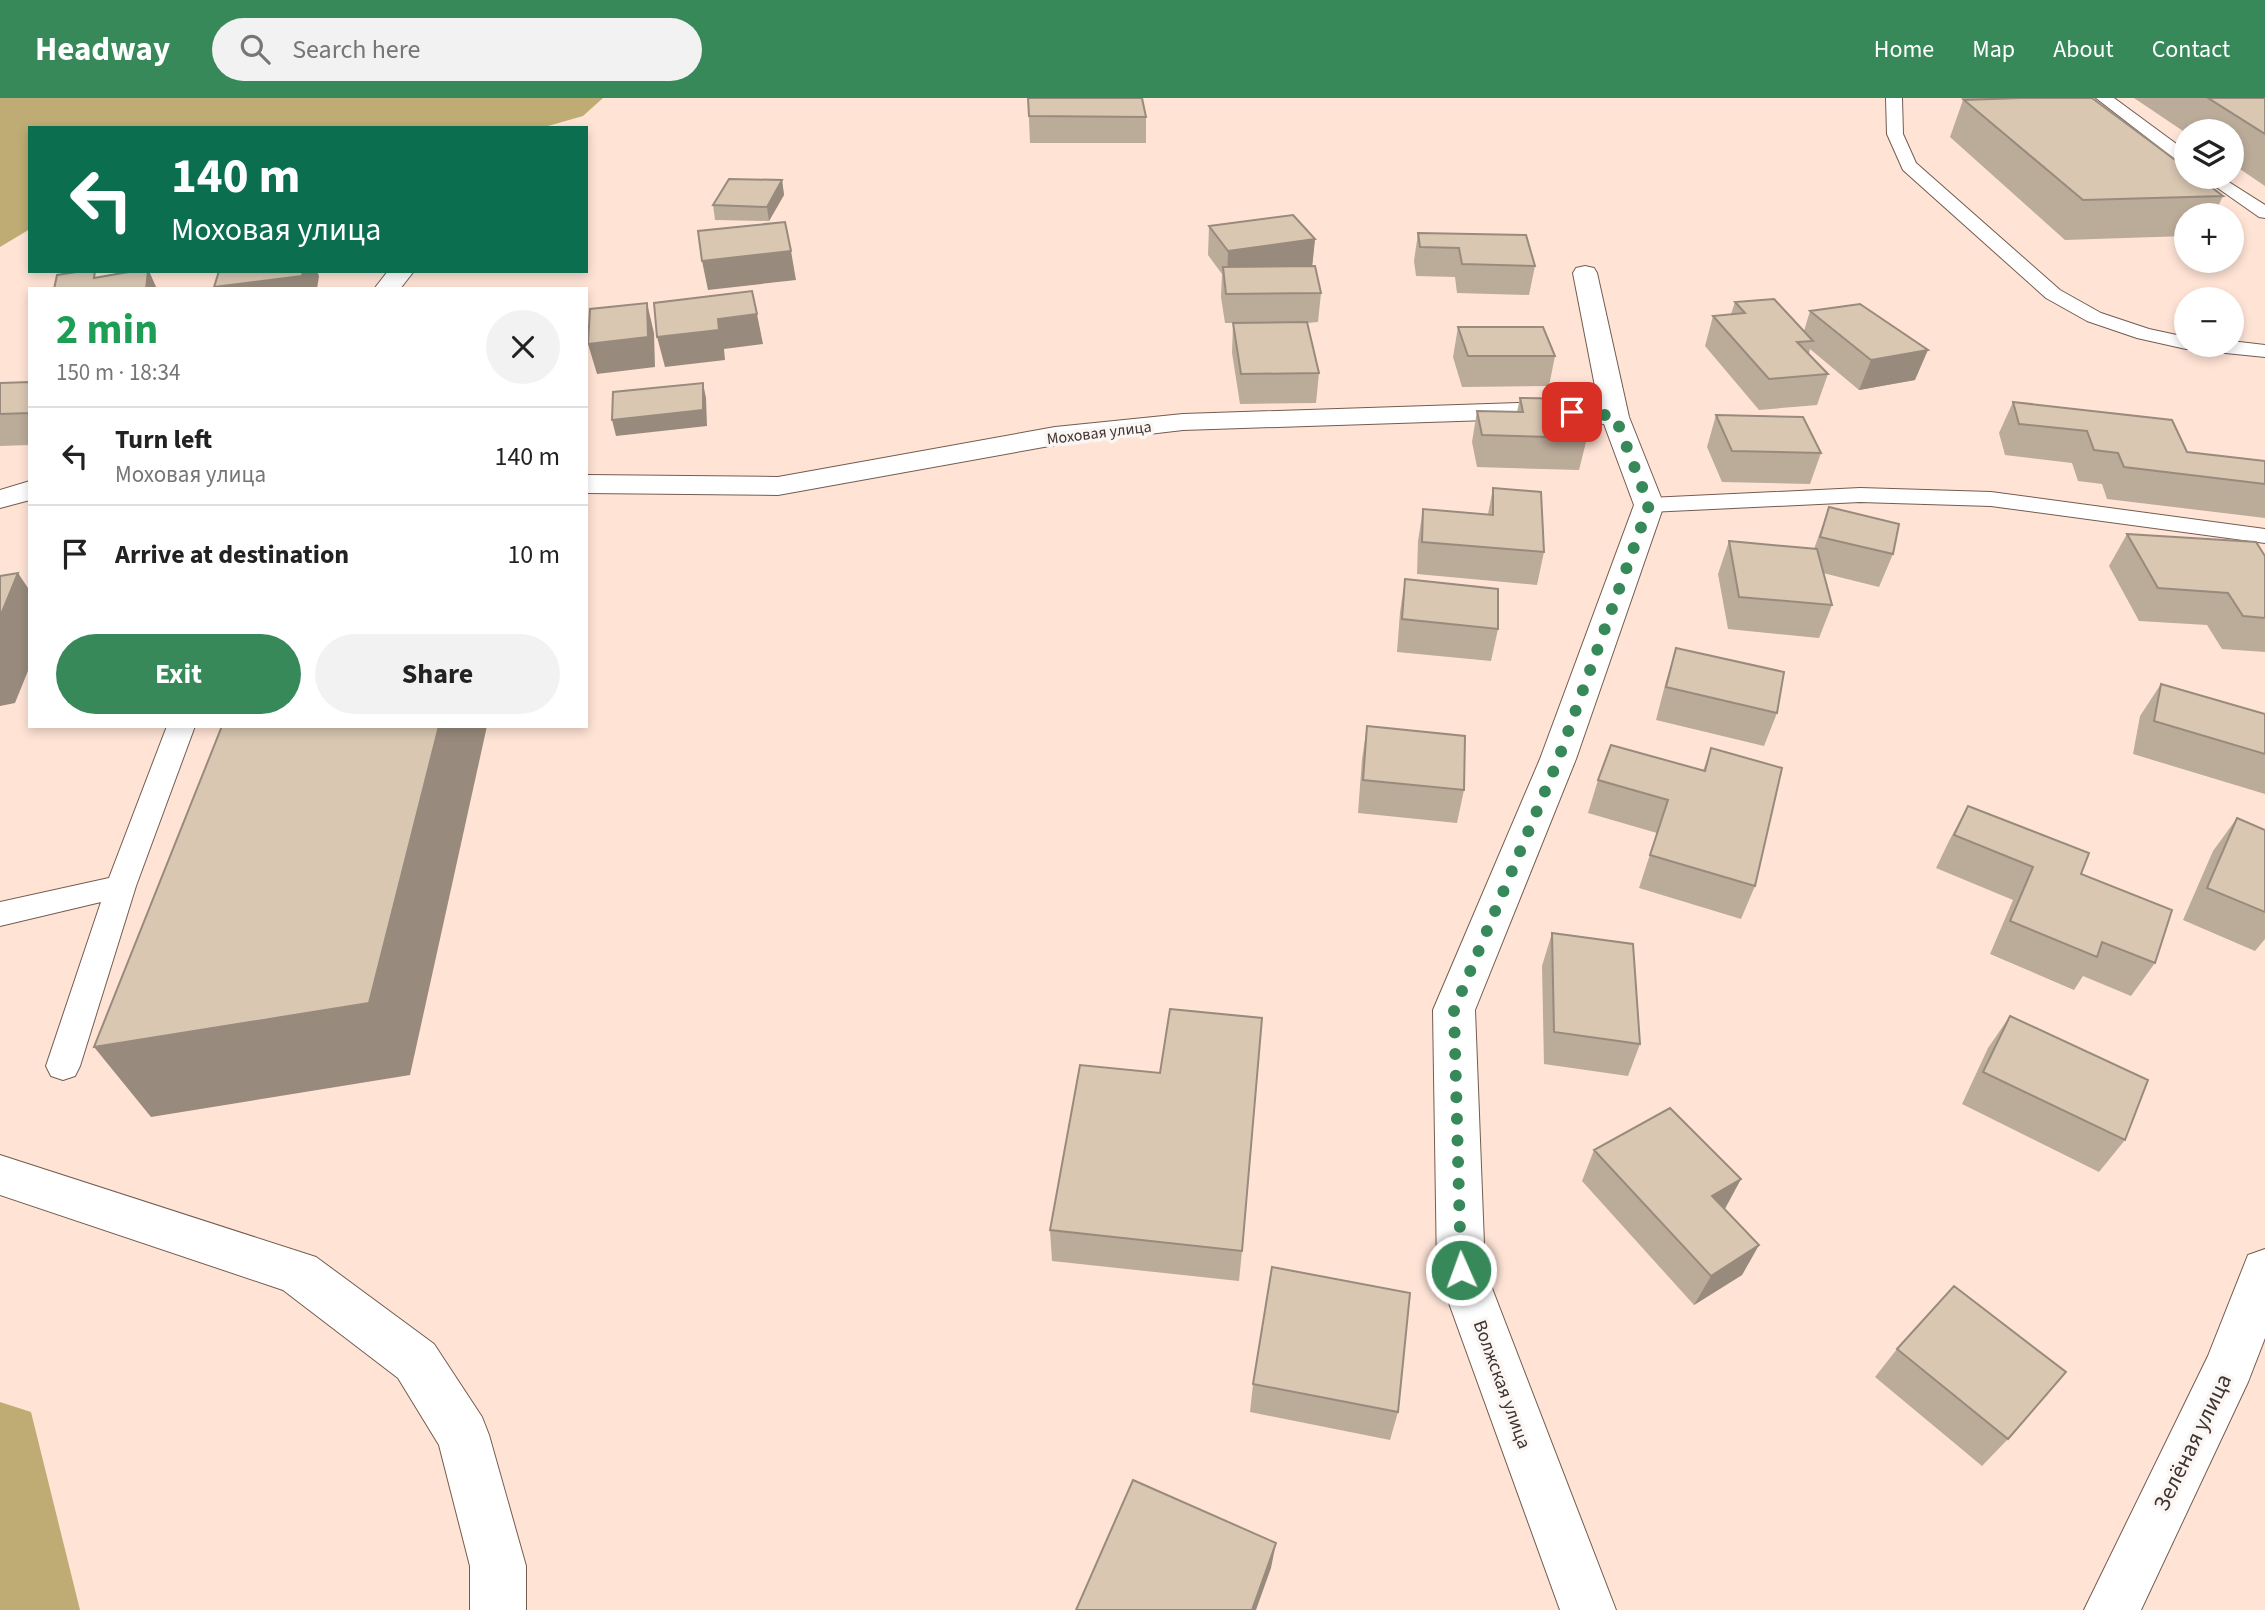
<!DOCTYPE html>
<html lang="en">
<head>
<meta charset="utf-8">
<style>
	:root { --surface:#fff; --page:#f2f2f2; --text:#222; --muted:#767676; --line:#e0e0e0; --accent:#37895a }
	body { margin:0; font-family:"Source Sans 3",sans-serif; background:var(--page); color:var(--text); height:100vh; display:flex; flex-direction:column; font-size:26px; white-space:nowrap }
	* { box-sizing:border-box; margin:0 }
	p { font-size:23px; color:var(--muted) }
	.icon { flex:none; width:38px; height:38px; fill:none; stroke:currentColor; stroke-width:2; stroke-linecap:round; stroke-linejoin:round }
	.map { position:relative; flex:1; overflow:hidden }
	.side { position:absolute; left:28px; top:189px; width:560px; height:441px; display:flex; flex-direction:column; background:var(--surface); border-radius:0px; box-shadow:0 4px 10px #0003 }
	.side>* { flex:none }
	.top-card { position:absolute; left:28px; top:28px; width:560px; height:147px; border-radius:0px; box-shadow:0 4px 10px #0003; background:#0b6e4f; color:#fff; overflow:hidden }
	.fabs { position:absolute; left:2174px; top:21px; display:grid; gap:14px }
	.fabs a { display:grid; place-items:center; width:70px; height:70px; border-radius:50%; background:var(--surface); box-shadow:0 4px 10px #0003; font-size:35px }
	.pin { position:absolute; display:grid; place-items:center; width:60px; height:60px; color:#fff; margin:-30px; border-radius:14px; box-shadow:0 4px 10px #0006 }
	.me { position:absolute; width:77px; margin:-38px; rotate:358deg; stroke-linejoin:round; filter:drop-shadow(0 0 5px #0008) }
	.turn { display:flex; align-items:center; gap:24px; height:147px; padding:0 28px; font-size:32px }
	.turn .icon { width:91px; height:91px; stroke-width:2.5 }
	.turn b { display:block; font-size:49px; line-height:60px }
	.round { display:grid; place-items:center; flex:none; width:74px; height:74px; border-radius:37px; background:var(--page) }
	.head { display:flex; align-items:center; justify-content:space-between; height:119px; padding:0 28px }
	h1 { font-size:42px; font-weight:700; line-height:52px; color:#1e9e55 }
	.button { display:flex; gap:14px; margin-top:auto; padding:14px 28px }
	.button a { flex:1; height:80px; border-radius:42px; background:var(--accent); color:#fff; font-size:28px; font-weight:700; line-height:80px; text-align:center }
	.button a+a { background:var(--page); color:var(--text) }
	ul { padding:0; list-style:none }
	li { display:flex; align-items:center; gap:21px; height:98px; padding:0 28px; border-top:2px solid var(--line) }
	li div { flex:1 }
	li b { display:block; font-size:26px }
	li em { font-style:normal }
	header { display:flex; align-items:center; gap:42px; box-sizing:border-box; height:98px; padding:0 35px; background:var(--accent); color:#fff }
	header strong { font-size:33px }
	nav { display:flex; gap:38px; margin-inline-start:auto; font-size:24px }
	.search { width:490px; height:63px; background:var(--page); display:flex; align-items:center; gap:18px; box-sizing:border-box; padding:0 24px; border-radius:38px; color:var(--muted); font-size:26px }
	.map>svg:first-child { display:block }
	.forest { fill:#bfac74 }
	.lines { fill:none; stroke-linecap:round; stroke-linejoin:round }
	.lane-casing { stroke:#735c50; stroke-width:2 }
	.street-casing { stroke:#735c50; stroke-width:2 }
	.lane { fill:#fff; fill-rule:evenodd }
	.street { fill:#fff; fill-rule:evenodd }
	.wall { fill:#bbab99 }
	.shaded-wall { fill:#988b7d }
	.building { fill:#d9c7b2; stroke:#988b7d; stroke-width:2 }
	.route { stroke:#37895a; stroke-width:12; stroke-dasharray:0 21.6 }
	.labels { text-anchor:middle; stroke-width:7; stroke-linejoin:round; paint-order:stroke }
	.far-street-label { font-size:16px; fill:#3f3530; stroke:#fbf6f3 }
	.street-label { font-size:19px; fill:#3f3530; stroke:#fbf6f3 }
	.near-street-label { font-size:23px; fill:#3f3530; stroke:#fbf6f3 }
</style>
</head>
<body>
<header>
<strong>Headway</strong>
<div class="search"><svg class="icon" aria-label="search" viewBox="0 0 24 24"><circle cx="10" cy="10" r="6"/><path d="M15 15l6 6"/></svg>Search here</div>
<nav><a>Home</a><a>Map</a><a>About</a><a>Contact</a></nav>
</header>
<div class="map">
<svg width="2265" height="1512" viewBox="0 0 2265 1512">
	<rect width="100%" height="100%" fill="#ffe4d6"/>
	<!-- forest -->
	<path class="forest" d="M0,0H603L583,18L541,30H30V131L0,149Z
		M0,1304L31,1314L80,1512H0Z"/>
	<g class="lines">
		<!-- lane casing -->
		<g class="lane-casing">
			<path id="lane" d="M1886,0H1902L1903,36L1916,65L2060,192L2101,215L2149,231L2186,239V247H2195L2193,249L2186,251L2137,240L2087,223L2046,200L1903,72L1887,36Z
				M2096,0H2114L2186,53V66L2180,65Z
				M2202,79H2221L2265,107V120L2259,119Z
				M2231,243L2265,247V259L2206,253L2199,251L2196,247H2231Z
				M1860,390L1991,394L2265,431V445L1991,408L1860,404L1649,414L1641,412L1637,407L1641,402L1649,400Z
				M167,628H195L136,788L80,968L75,978L63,982L51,978L46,968L101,804L0,828V804L109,780Z"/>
		</g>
		<!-- street casing -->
		<g class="street-casing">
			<path id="street" d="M1585,168L1594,170L1597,175L1629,319L1664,407L1576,661L1475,912L1485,1172L1616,1512H1560L1437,1172L1433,912L1540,661L1634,407L1604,326L1550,320L1183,332L1055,347L778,397L586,395V377L778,379L1055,329L1183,316L1550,304L1599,309L1573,175L1576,170Z
				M388,173H414L400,191H374Z
				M30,383V402L0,410V392Z
				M0,1057L316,1159L434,1246L482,1319L489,1337L526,1468V1512H470V1468L439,1347L398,1280L283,1192L0,1097Z
				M2265,1151V1240L2248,1284L2141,1512H2084L2208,1258L2248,1157Z"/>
		</g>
		<!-- lane -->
		<use href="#lane" class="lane"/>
		<!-- street -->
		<use href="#street" class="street"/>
	</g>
	<!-- wall -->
	<path class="wall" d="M1028,0L1146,19V45H1030Z
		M1961,0H2092L2223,98L2214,117H2186V138L2065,142L1950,39L1963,2Z
		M2134,0H2265V88L2231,65V33H2186V35Z
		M782,82L784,97L769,123L715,122L713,107Z
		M1209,128L1315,141L1312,168L1321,195L1318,224L1307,225L1319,275L1316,305L1240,306L1232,255L1233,225H1225L1221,199L1222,176L1208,157Z
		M1418,135L1535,168L1529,197L1457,195L1455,179L1416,178L1414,163Z
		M1735,204L1804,233L1810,213L1915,282L1859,292L1810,251L1809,256L1828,276L1817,307L1759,312L1705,248L1713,218L1731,216Z
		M1458,229L1555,258L1549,288L1462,289L1453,259Z
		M30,284V347L0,348V285Z
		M1520,300L1587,340L1579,372L1477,369L1472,344L1477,313L1517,314Z
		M2013,304L2187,354L2265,363V420L2107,401L2102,386L2078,383L2072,365L2005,357L1999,335Z
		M1716,317L1821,355L1810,386L1722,384L1707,349Z
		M1493,390L1544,454L1537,487L1417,476L1418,443L1423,411L1488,416Z
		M1829,409L1893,456L1879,489L1823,475L1832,507L1819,540L1728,531L1718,476L1729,443L1814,451Z
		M2127,436L2265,458V554L2222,551L2207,527L2139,523L2109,468Z
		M1405,481L1498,531L1491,563L1397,554L1400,514Z
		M1676,550L1777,615L1764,648L1656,622L1666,583Z
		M2161,586L2265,616V696L2133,656L2140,618Z
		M1367,628L1464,692L1457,725L1358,715L1362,661Z
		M1711,650L1755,788L1741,821L1639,790L1657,735L1588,715L1598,682L1703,673Z
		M1968,708L2081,776L2155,865L2131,898L2083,878L2074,892L1990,856L2013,802L1936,770L1950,741Z
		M2237,720L2265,732V841L2255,853L2183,822L2213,753Z
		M1552,835L1640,946L1628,978L1544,966L1542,868Z
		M2010,918L2125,1042L2099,1074L1962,1006L1988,950Z
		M1160,975L1242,1153L1239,1183L1052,1163L1050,1132Z
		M1594,1052L1741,1081L1725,1111L1759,1147L1742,1177L1694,1207L1582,1083Z
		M1897,1251L2008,1341L1982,1368L1875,1279Z
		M1253,1286L1398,1314L1390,1342L1250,1314Z"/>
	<!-- shaded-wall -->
	<path class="shaded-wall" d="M782,82L784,97L769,123L767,109Z
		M1315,141L1312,170L1227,182L1228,153Z
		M791,153L796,182L708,192L702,163Z
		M148,173H149L157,191H146Z
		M303,173H317L319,178L317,191H215L214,189Z
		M647,205L654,235L655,269L597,276L588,246Z
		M757,216L763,246L724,251L725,262L665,269L657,239L718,221Z
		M1928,252L1915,282L1859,292L1871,262Z
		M703,285L706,300L707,328L616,338L612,322Z
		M18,475L30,493V568L15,605L0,608V519Z
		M439,628H487L410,977L151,1019L94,949Z
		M1741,1081L1724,1112L1712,1098Z
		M1759,1147L1742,1177L1694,1207L1711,1178Z
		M1276,1445L1271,1470L1256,1512H1252Z"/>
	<!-- building -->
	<path class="building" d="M1028,0H1142L1146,19L1029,18Z
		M2021,0H2092L2186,70V79H2198L2223,98L2083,102L1964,2Z
		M2208,0H2265V36Z
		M729,81L782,82L767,109L713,107Z
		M1293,117L1315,141L1228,153L1209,128Z
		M785,124L791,153L702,163L698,133Z
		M1418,135L1526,137L1535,168L1462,166L1459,150L1420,149Z
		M1315,168L1321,195L1226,196L1223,169Z
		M83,173H95L94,180L134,173H148L146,191H54L57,177Z
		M219,173H303L302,178L214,189Z
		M752,193L757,216L718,221L719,232L657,239L654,205Z
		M1774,201L1813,243L1797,244L1828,276L1769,281L1713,218L1745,215L1735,204Z
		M647,205L648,239L588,246L590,211Z
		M1860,206L1928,252L1871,262L1810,213Z
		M1307,224L1319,275L1241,276L1233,225Z
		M1458,229H1543L1555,258H1468Z
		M30,284V315L0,316V285Z
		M703,285V312L612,322L613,294Z
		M1520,300L1576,301L1587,340L1482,337L1477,313L1523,314Z
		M2013,304L2172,322L2187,354L2265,363V386L2124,369L2118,355L2094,352L2087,333L2019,326Z
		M1716,317L1803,319L1821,355L1732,353Z
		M1493,390L1541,394L1544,454L1422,444L1423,411L1493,417Z
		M1829,409L1899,426L1893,456L1820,439Z
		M2127,436L2256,444L2265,458V520L2243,518L2228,495L2158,490Z
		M1729,443L1817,451L1832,507L1739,499Z
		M18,475L0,519V478Z
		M1405,481L1498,491V531L1402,521Z
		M1676,550L1784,574L1777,615L1666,589Z
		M2161,586L2265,616V656L2154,623Z
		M222,628H439L369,905L94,949Z
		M1367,628L1465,638L1464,692L1363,682Z
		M1611,647L1705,673L1711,650L1782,670L1755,788L1650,757L1668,702L1598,682Z
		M1968,708L2089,755L2081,776L2172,812L2155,865L2102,844L2097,859L2010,823L2033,769L1954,737Z
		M2237,720L2265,732V814L2207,790Z
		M1552,835L1633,846L1640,946L1554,934Z
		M1170,911L1262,920L1242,1153L1050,1132L1080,967L1160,975Z
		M2010,918L2148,982L2125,1042L1983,974Z
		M1670,1010L1741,1081L1712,1098L1759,1147L1711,1178L1594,1052Z
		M1272,1169L1410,1195L1398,1314L1253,1286Z
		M1954,1188L2066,1274L2008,1341L1897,1251Z
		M1133,1382L1276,1445L1252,1512H1076Z"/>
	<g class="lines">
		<!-- route -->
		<path class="route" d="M1461,1172L1454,912L1558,662L1649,407L1615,318L1572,314"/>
	</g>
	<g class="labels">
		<!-- far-street labels -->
		<g class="far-street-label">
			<text transform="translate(1099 334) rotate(-7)" y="6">Моховая улица</text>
		</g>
		<!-- street labels -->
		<g class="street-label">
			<text transform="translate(1503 1286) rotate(70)" y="7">Волжская улица</text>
		</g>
		<!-- near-street labels -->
		<g class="near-street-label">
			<text transform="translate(2192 1344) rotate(-64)" y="8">Зелёная улица</text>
		</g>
	</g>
</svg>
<div class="fabs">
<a><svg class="icon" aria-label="layers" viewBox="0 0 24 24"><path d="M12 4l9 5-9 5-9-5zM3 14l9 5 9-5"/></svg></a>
<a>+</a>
<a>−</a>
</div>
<div class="pin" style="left:1572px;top:314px;background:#d93025"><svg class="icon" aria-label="arrive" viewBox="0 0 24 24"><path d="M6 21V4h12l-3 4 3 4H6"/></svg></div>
<svg class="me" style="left:1461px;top:1172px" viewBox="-20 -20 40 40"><circle r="17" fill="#37895a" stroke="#fff" stroke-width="3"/><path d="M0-11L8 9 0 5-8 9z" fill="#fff"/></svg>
<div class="top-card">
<div class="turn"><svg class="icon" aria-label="left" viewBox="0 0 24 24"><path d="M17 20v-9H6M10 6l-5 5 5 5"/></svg><div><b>140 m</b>Моховая улица</div></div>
</div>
<section class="side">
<div class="head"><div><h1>2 min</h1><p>150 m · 18:34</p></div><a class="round"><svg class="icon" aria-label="close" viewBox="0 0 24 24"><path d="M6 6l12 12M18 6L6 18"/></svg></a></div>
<ul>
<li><svg class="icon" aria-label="left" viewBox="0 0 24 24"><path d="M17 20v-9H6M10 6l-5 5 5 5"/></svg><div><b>Turn left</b><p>Моховая улица</p></div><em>140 m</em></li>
<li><svg class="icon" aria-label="arrive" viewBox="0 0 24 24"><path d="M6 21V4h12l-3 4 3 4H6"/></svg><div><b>Arrive at destination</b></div><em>10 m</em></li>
</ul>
<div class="button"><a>Exit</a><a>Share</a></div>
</section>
</div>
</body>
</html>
